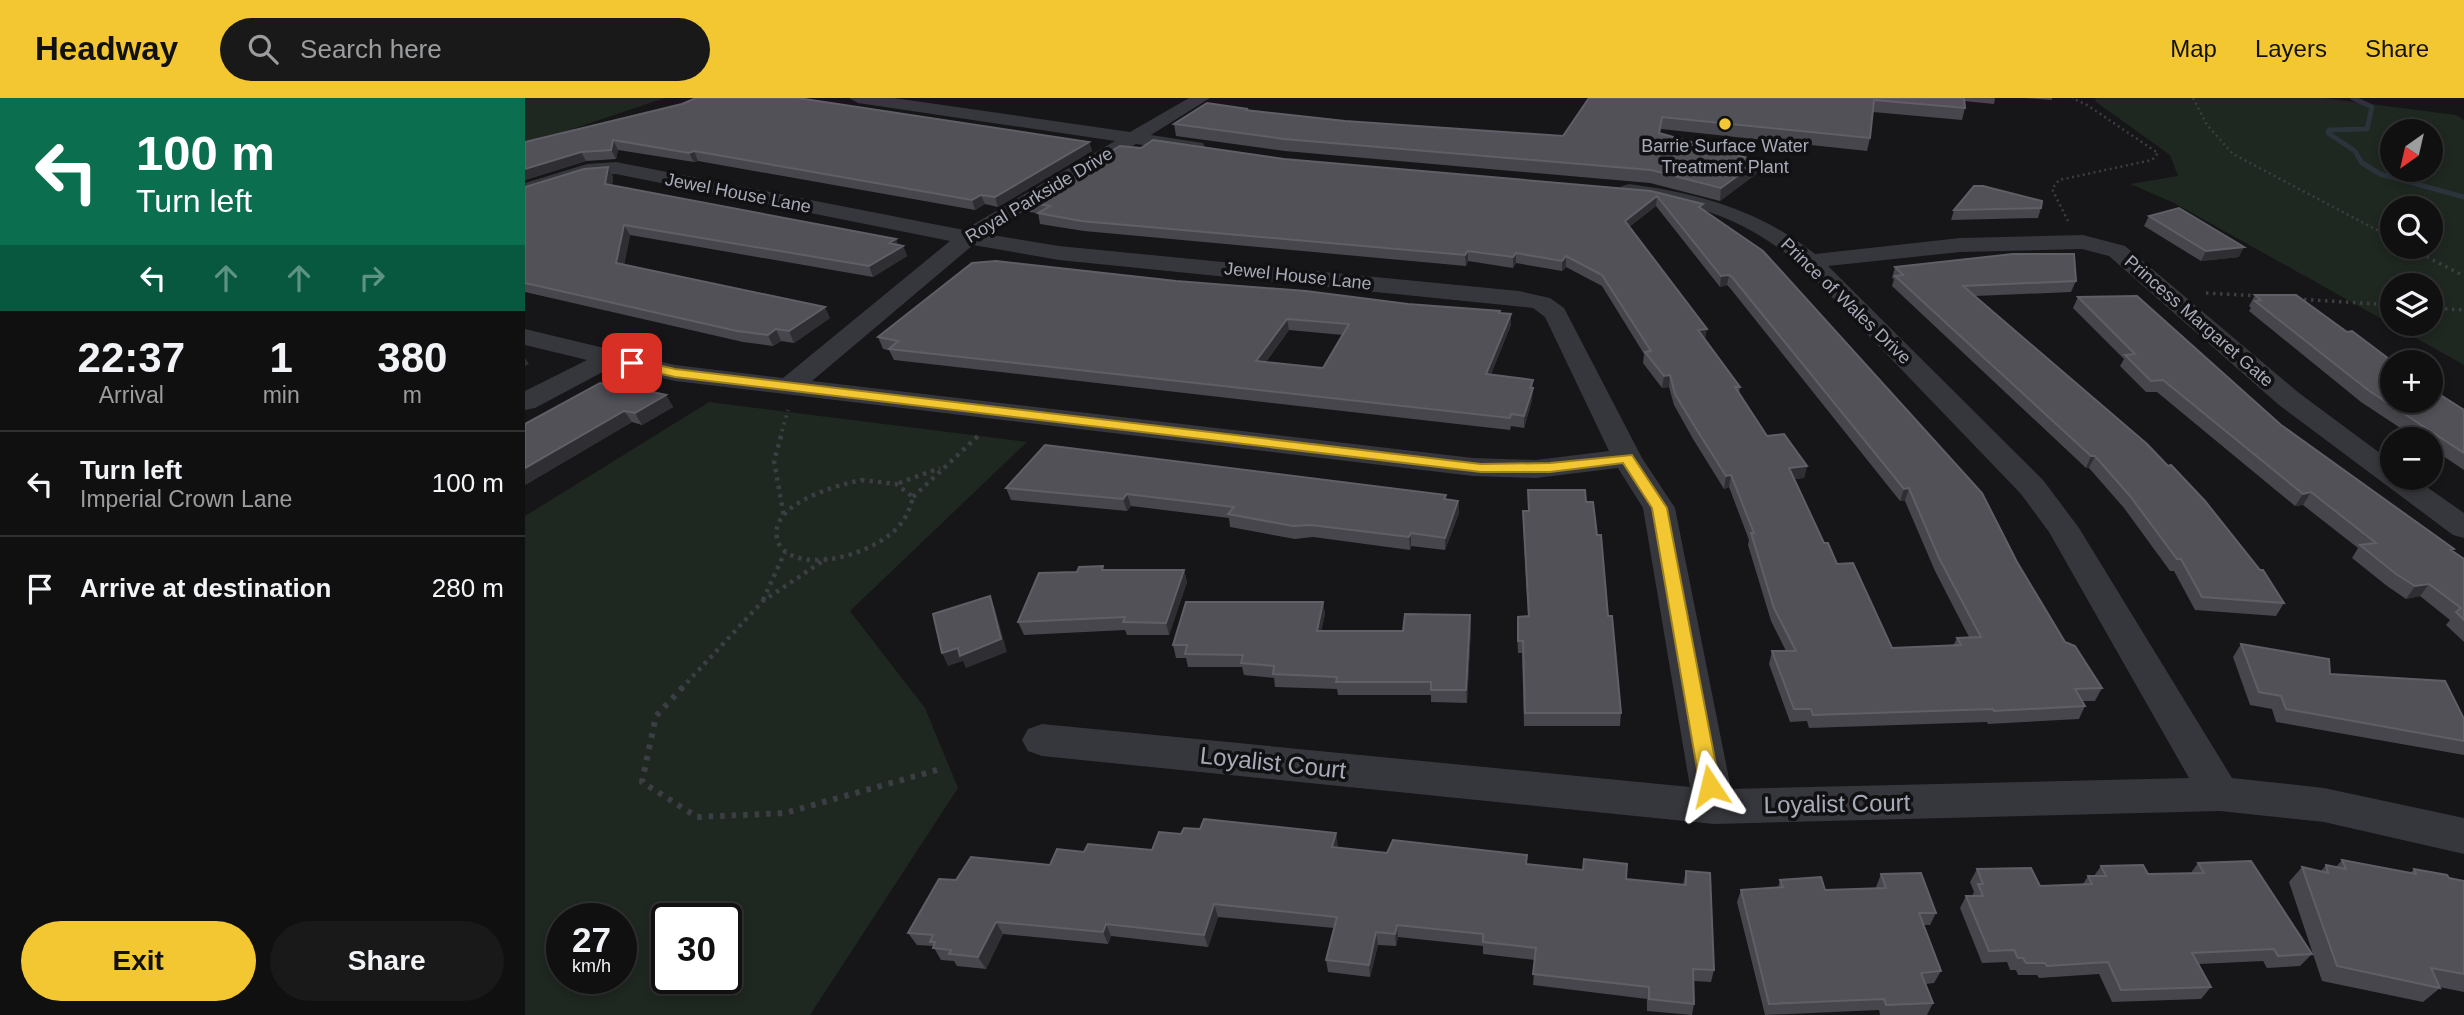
<!DOCTYPE html>
<html lang="en">
<head>
<meta charset="utf-8">
<style>
	:root { --surface:#101011; --page:#19191a; --text:#f1f3f6; --muted:#9c9d9f; --line:#303031; --accent:#f3c732 }
	body { margin:0; font-family:Arial,sans-serif; background:var(--page); color:var(--text); height:100vh; display:flex; flex-direction:column; font-size:26px; white-space:nowrap }
	* { box-sizing:border-box; margin:0 }
	p { font-size:23px; color:var(--muted) }
	.icon { flex:none; width:38px; height:38px; fill:none; stroke:currentColor; stroke-width:2; stroke-linecap:round; stroke-linejoin:round }
	.map { position:relative; flex:1; overflow:hidden }
	.drawer { display:flex; flex-direction:column; background:var(--surface); width:525px }
	.drawer>* { flex:none }
	.top-card { background:#0b6e4f; color:#fff; overflow:hidden }
	.needle { width:46px; rotate:214deg }
	.controls { position:absolute; left:1855px; top:21px; display:grid; gap:14px }
	.controls a { display:grid; place-items:center; width:63px; height:63px; border-radius:50%; background:var(--surface); box-shadow:0 4px 10px #0003,0 0 0 2px var(--line); font-size:35px }
	.speed { position:absolute; left:21px; top:805px; display:flex; gap:14px; font-size:35px; font-weight:700; text-align:center }
	.speed>* { display:grid; place-content:center; width:91px; height:91px; border-radius:50%; background:var(--surface); box-shadow:0 4px 10px #0003,0 0 0 2px var(--line); line-height:1 }
	.speed small { font-size:18px; font-weight:400 }
	.speed .limit { border:4px solid #111; border-radius:10px; background:#fff; color:#111 }
	.pin { position:absolute; display:grid; place-items:center; width:60px; height:60px; color:#fff; margin:-30px; border-radius:14px; box-shadow:0 4px 10px #0006 }
	.me { position:absolute; width:77px; margin:-38px; rotate:350deg; stroke-linejoin:round; filter:drop-shadow(0 0 5px #0008) }
	.turn { display:flex; align-items:center; gap:24px; height:147px; padding:0 21px; font-size:32px }
	.turn .icon { width:91px; height:91px; stroke-width:2.5 }
	.turn b { display:block; font-size:49px; line-height:60px }
	.lanes { display:flex; align-items:center; height:66px; padding:0 21px; background:#0003; justify-content:center; gap:35px; direction:ltr }
	.lanes .off { opacity:.35 }
	.eta { display:flex; justify-content:space-evenly; align-items:center; height:119px; text-align:center }
	.eta b { font-size:42px; font-weight:700; line-height:49px }
	.primary-button { display:flex; gap:14px; margin-top:auto; padding:14px 21px }
	.primary-button a { flex:1; height:80px; border-radius:42px; background:var(--accent); color:#111; font-size:28px; font-weight:700; line-height:80px; text-align:center }
	.primary-button a+a { background:var(--page); color:var(--text) }
	ul { padding:0; list-style:none }
	li { display:flex; align-items:center; gap:21px; height:105px; padding:0 21px; border-top:2px solid var(--line) }
	li div { flex:1 }
	li b { display:block; font-size:26px }
	li em { font-style:normal }
	header { display:flex; align-items:center; gap:42px; box-sizing:border-box; height:98px; padding:0 35px; background:var(--accent); color:#111 }
	header strong { font-size:33px }
	nav { display:flex; gap:38px; margin-inline-start:auto; font-size:24px }
	.search { width:490px; height:63px; background:var(--page); display:flex; align-items:center; gap:18px; box-sizing:border-box; padding:0 24px; border-radius:38px; color:var(--muted); font-size:26px }
	main { display:flex; flex:1; min-height:0 }
	.map>svg:first-child { display:block }
	.green { fill:#1f2721; fill-rule:evenodd }
	.lines { fill:none; stroke-linecap:round; stroke-linejoin:round }
	.stream { stroke:#2b333b; stroke-width:5 }
	.path-far3 { stroke:#3c3e43; stroke-width:2.5; stroke-dasharray:2 3.5; stroke-linecap:butt }
	.path-far2 { stroke:#3c3e43; stroke-width:3.5; stroke-dasharray:2.5 4.5; stroke-linecap:butt }
	.path-far1 { stroke:#3c3e43; stroke-width:4.5; stroke-dasharray:3.5 5; stroke-linecap:butt }
	.path { stroke:#3c3e43; stroke-width:6; stroke-dasharray:4.5 7; stroke-linecap:butt }
	.street { fill:#36373c; fill-rule:evenodd }
	.wall { fill:#47464c; fill-rule:evenodd }
	.shaded-wall { fill:#2f2e32 }
	.building { fill:#525158; stroke:#5f5f67; stroke-width:2; fill-rule:evenodd }
	.route { fill:#f3c732; stroke:#9e8120; stroke-width:2 }
	.poi-dot { fill:#f3c732; stroke:#111012; stroke-width:2.5 }
	.labels { text-anchor:middle; stroke-width:7; stroke-linejoin:round; paint-order:stroke }
	.far-poi-label { font-size:18px; fill:#a7aab8; stroke:#111012 }
	.far-street-label { font-size:18px; fill:#a7aab8; stroke:#111012 }
	.near-street-label { font-size:24px; fill:#a7aab8; stroke:#111012 }
</style>
</head>
<body>
<header>
<strong>Headway</strong>
<div class="search"><svg class="icon" aria-label="search" viewBox="0 0 24 24"><circle cx="10" cy="10" r="6"/><path d="M15 15l6 6"/></svg>Search here</div>
<nav><a>Map</a><a>Layers</a><a>Share</a></nav>
</header>
<main>
<section class="drawer">
<div class="top-card">
<div class="turn"><svg class="icon" aria-label="left" viewBox="0 0 24 24"><path d="M17 20v-9H6M10 6l-5 5 5 5"/></svg><div><b>100 m</b>Turn left</div></div>
<div class="lanes"><svg class="icon" aria-label="left" viewBox="0 0 24 24"><path d="M17 20v-9H6M10 6l-5 5 5 5"/></svg><svg class="icon off" aria-label="ahead" viewBox="0 0 24 24"><path d="M12 20V5M6 11l6-6 6 6"/></svg><svg class="icon off" aria-label="ahead" viewBox="0 0 24 24"><path d="M12 20V5M6 11l6-6 6 6"/></svg><svg class="icon off" aria-label="right" viewBox="0 0 24 24"><path d="M7 20v-9h11M14 6l5 5-5 5"/></svg></div>
</div>
<div class="eta">
<div><b>22:37</b><p>Arrival</p></div>
<div><b>1</b><p>min</p></div>
<div><b>380</b><p>m</p></div>
</div>
<ul>
<li><svg class="icon" aria-label="left" viewBox="0 0 24 24"><path d="M17 20v-9H6M10 6l-5 5 5 5"/></svg><div><b>Turn left</b><p>Imperial Crown Lane</p></div><em>100 m</em></li>
<li><svg class="icon" aria-label="arrive" viewBox="0 0 24 24"><path d="M6 21V4h12l-3 4 3 4H6"/></svg><div><b>Arrive at destination</b></div><em>280 m</em></li>
</ul>
<div class="primary-button"><a>Exit</a><a>Share</a></div>
</section>
<div class="map">
<svg width="1939" height="917" viewBox="0 0 1939 917">
	<rect width="100%" height="100%" fill="#161517"/>
	<!-- green -->
	<path class="green" d="M0,0H140L0,47Z
		M1570,0H1799L1931,17L1939,22V267L1649,105L1605,86L1653,78L1645,57L1571,4ZM1906,33V72H1867V33ZM1906,110V149H1867V110ZM1906,187V226H1867V187Z
		M184,304L502,344L325,513L400,610L433,690L285,917H0V418ZM37,821H96V880H37ZM142,821H201V880H142Z"/>
	<g class="lines">
		<!-- stream -->
		<path class="stream" d="M1828,0L1847,9L1842,31L1804,32L1803,35L1830,53L1837,65L1855,76L1939,99"/>
		<!-- path-far3 -->
		<path class="path-far3" d="M1668,0L1682,27L1708,56L1867,140
			M1543,123L1527,91L1534,82L1627,62L1633,55L1562,7L1547,0"/>
		<!-- path-far2 -->
		<path class="path-far2" d="M1883,149L1939,178
			M1681,195L1735,198
			M1772,201L1867,207
			M1906,210L1939,212
			M255,340L263,312
			M451,340L456,336"/>
		<!-- path-far1 -->
		<path class="path-far1" d="M256,338L249,363L259,419
			M336,382L371,386L388,399C385,410 382,419 374,428C352,454 283,477 256,450C232,409 309,388 336,382Z
			M374,385L415,370
			M388,399L453,338
			M238,502L260,454
			M156,591L238,503L302,460"/>
		<!-- path -->
		<path class="path" d="M158,589L131,618L117,684L172,719L260,715L412,672"/>
		<!-- street -->
		<path class="street" d="M324,0H369L605,34L664,0H685L626,37L678,45L680,49L678,53L671,55L611,46L461,136L534,148L994,193L1025,200L1039,210L1117,360L1150,410L1206,691L1664,680L1524,434L1496,396L1277,168C1241,138 1202,116 1156,106C1137,102 1116,101 1097,96L1094,92L1097,88L1104,86C1173,95 1234,112 1290,156L1435,140L1558,137L1600,148L1774,295L1867,364V380H1889L1939,415V440L1928,437L1754,307L1584,158L1557,151L1435,154L1303,168L1518,382L1554,430L1707,680L1799,690L1939,720V756L1799,724L1695,713L1189,726L517,658L503,653L497,642L503,631L517,626L1165,689L1118,410L1093,370L1011,380L948,378L150,283L89,268L10,310L0,312V293L62,262L0,247V231L150,267L258,280L425,143L91,76L64,78L0,98V85L62,66L91,64L439,132L590,43L333,5ZM448,147L534,162L1008,210L1020,219L1084,353L1011,362L948,360L287,283Z"/>
	</g>
	<!-- wall -->
	<path class="wall" d="M1064,0H1470L1469,6L1439,3L1440,10L1437,22L1348,14L1345,40L1342,53L1136,31L1135,35L1233,63L1231,76L1195,103L1125,85L760,53L651,38L649,26L723,11L724,13L820,23L1038,38Z
		M1499,0H1527V2Z
		M5,43L564,44L567,53L473,109L460,106L450,112L173,63L169,64L93,52L91,61L61,63L0,82V44Z
		M759,61L1126,93L1177,111L1492,464L1540,544L1577,590L1570,603H1558L1560,608L1554,621L1463,626L1462,624L1284,630L1282,623L1265,624L1244,566L1247,553H1261L1246,523L1223,447L1224,442L1204,389L1199,391L1168,341L1149,307L1144,289L1137,290L1118,265L1119,256L1077,188L1041,169L1037,173L991,165L988,170L943,163L941,168L559,133L515,126L513,115L503,114L500,104ZM1131,108L1195,189L1202,187L1205,190L1375,403H1380L1410,473L1444,539L1432,540L1428,548L1367,550L1299,445L1269,381L1279,380L1282,368L1242,338L1214,295L1215,289L1180,242L1104,129Z
		M83,69L88,79L87,87L371,141L373,147L378,148L382,158L348,179L105,137L99,167L305,220L269,245L256,243L248,248L218,244L0,194V89Z
		M1516,110L1513,120L1426,122L1429,112Z
		M1624,118L1714,159L1676,163L1619,128Z
		M1370,169L1551,183L1546,194L1450,198L1759,505L1751,518L1670,512L1649,473H1645L1599,410L1564,370H1561L1367,188L1369,181L1367,180Z
		M651,183L883,206L975,213V215L986,216V227L966,276L1008,282L1007,302L999,330L986,328L985,332L369,262L364,252L358,251L353,239ZM764,232L818,237L798,270L741,264Z
		M1730,197L1867,303L1939,312V372L1906,350V341H1892L1836,304L1724,213L1726,210L1724,208Z
		M1553,199L1756,327L1939,461V544L1921,527L1925,522L1895,498L1881,501L1862,488L1827,460L1833,450L1778,407L1770,408L1632,294H1621L1595,268L1599,261L1548,210Z
		M87,289L141,297L148,309L117,327L107,324L0,387Z
		M481,390L921,397V402L933,403L934,415L920,452L886,448L885,452L788,439L770,441L705,429L704,420L606,408L602,413L486,402Z
		M1003,392L1061,404L1083,518L1096,615L1095,628H999L997,555H993L992,531L993,519L1003,518L998,425V413H1003Z
		M579,472H659L662,484L644,537H602L600,532L499,537L493,524L552,474Z
		M798,504L800,516L796,533H878L946,529L942,605L906,604V597H813L812,591L750,589L749,580L719,577L717,569H663L661,560H651L648,547Z
		M1716,546L1939,621V657L1751,624L1747,611L1725,607L1708,559Z
		M811,735L812,750L862,755L1002,757V766L1101,781L1158,786L1161,773L1189,872L1186,884L1169,883V906L1167,917L1122,913V901L1008,887L1010,862L958,856V848L873,839L871,848L853,847L845,879L803,874L801,862L809,830L693,819L683,849L586,838L583,846L478,836L461,871L432,868L429,863L416,862L408,848L392,847L383,835L431,782L525,767L559,754L627,752L656,736Z
		M1817,762L1885,775L1889,771L1924,780L1939,783V894L1914,889L1915,890L1898,904L1797,883L1764,784L1777,769L1796,773L1801,767L1811,769Z
		M1673,765L1787,856L1775,868L1742,870L1738,863L1674,866L1686,889L1676,901L1587,904L1574,876L1514,880L1512,877H1493L1491,872H1485L1482,864L1457,865L1435,810L1441,798H1447L1449,794L1445,784L1452,771L1515,788L1558,786L1563,778H1569L1576,768L1623,776H1665Z
		M1356,776L1411,815L1405,827H1398L1416,873L1409,885L1401,886L1408,905L1402,917H1355L1354,912L1240,917L1212,804L1216,792L1253,790L1255,782L1300,792L1351,790V789Z"/>
	<!-- shaded-wall -->
	<path class="shaded-wall" d="M88,42L93,52L91,61L86,52Z
		M564,44L567,53L473,109L470,99Z
		M169,53L173,63L169,64L164,55Z
		M56,54L61,63L0,82V71Z
		M1233,63L1231,76L1195,103L1196,90Z
		M83,69L88,79L86,96L80,86Z
		M456,97L460,106L450,112L447,102Z
		M1132,98L1131,108L1099,133L1100,123Z
		M99,127L105,137L97,176L91,165Z
		M371,141L374,150L378,148L382,158L348,179L344,168L364,145Z
		M1719,149L1714,159L1676,163L1681,153Z
		M943,153V163L941,168L940,157Z
		M991,155V165L988,170V159Z
		M1041,158V169L1037,173V163Z
		M1204,177L1202,187L1195,189L1196,178Z
		M300,209L305,220L269,245L264,233Z
		M986,216V227L961,287V276Z
		M762,221L764,232L733,275L731,263Z
		M251,231L256,243L248,248L243,237Z
		M1182,231L1180,243L1173,232Z
		M0,260L4,266L0,268Z
		M1145,277L1144,289L1137,290L1139,278Z
		M1008,282L1007,302L999,330V318Z
		M141,297L148,309L117,327L110,315Z
		M99,313L107,324L0,387V370Z
		M1566,358H1570L1564,370H1561Z
		M1282,368L1279,380L1262,382L1264,370Z
		M1206,377L1204,389L1199,391L1201,378Z
		M1384,390L1380,403H1375L1379,391Z
		M1786,394L1778,407L1770,408L1778,396Z
		M602,396L606,408L602,413L598,401Z
		M933,403L934,415L920,452V440Z
		M886,435V448L885,452L884,439Z
		M659,472L662,484L644,537L641,525Z
		M1904,486L1895,498L1881,501L1890,488Z
		M465,498L470,511L482,554L441,570L438,563L423,568L417,555L433,550Z
		M798,504L800,516L794,545L792,533Z
		M945,517L946,529L942,605L941,592Z
		M811,735L813,747L809,761L807,749Z
		M689,806L693,819L683,849L679,837Z
		M471,824L478,836L461,871L453,859Z
		M581,826L586,838L583,846L578,834Z
		M872,827L873,839L871,848L870,836Z
		M851,834L853,847L845,879L844,867Z"/>
	<!-- building -->
	<path class="building" d="M171,0H273L564,44L470,99L456,97L447,102L169,53L164,55L88,42L86,52L56,54L0,71V44L157,6Z
		M1064,0H1439L1440,10L1349,2L1345,40L1137,19L1134,35L1233,63L1196,90L1126,72L759,41L649,26L682,5L723,11L720,12L820,23L1038,38Z
		M628,42L759,61L1126,93L1178,106L1174,109L1238,153L1457,395L1492,464L1540,544L1550,548L1577,590L1550,591L1560,608L1469,613L1468,611L1288,617L1286,611H1269L1247,553H1271L1249,510L1226,435H1229L1206,377L1201,378L1170,329L1150,296L1145,277L1139,278L1120,254L1126,253L1077,177L1041,158L1037,163L991,155L988,159L943,153L940,157L556,123L513,115L525,108L500,104L595,48L616,50ZM1132,98L1196,178L1204,177L1207,179L1379,391L1384,390L1414,460L1456,539L1432,540L1436,547L1367,550L1328,465L1312,466L1303,445H1299L1264,370L1282,368L1259,336L1242,338L1210,289H1215L1173,232L1182,231L1100,123Z
		M83,69L80,86L371,141L364,145L378,148L344,168L99,127L91,165L300,209L264,233L251,231L243,237L212,233L0,185V89L59,71Z
		M1449,88H1458L1517,103L1516,110L1429,112Z
		M1654,110L1719,149L1681,153L1624,118Z
		M1488,156H1549L1551,183L1438,188L1622,346L1643,368L1646,367L1680,403L1735,472H1738L1759,505L1677,499L1656,461H1652L1605,398L1570,358H1566L1370,178L1378,177L1370,169Z
		M471,163L651,183L781,193L883,206L975,213L974,215L986,216L961,276L1008,282L1005,290H1008L999,318L986,316L985,320L364,251L373,243L353,239L447,165ZM762,221L824,226L798,270L731,263Z
		M1730,197H1771L1822,234L1827,233L1868,264H1867V303H1906V291L1939,312V355L1843,292L1730,203L1736,202Z
		M1612,198L1756,327L1929,451L1926,452L1939,461V522L1931,514L1936,510L1904,486L1890,488L1871,476L1835,447L1851,445L1786,394L1778,396L1638,282L1626,283L1600,257L1610,256L1553,199Z
		M75,285L87,289L93,286L141,297L110,315L99,313L0,370V326Z
		M520,347L921,397L919,401L933,403L920,440L886,435L884,439L786,427L768,428L703,416L709,409L602,396L598,401L481,390Z
		M1003,392H1060L1061,404H1068L1072,437H1076L1083,518H1087L1096,615H1000L998,543H993V519L1004,518L998,413H1004Z
		M578,468L577,472H659L641,525L598,524L600,519L493,524L514,475L552,474L554,469Z
		M465,498L476,541L435,558L433,550L417,555L408,516Z
		M661,504H798L792,533H878L880,516L945,517L941,592H906V584H811L812,579L748,576L749,568L716,565L718,557L660,556L662,547H648Z
		M1716,546L1804,561L1805,576L1920,583L1939,621V643L1761,611L1756,598L1734,594Z
		M679,721L811,735L807,749L862,755L868,742L1002,757L1001,766L1058,772L1059,761L1102,766L1101,781L1161,787V773L1185,775L1189,872L1168,871L1169,906L1124,901V889L1008,876L1011,850L958,844V836L872,827L870,836L851,834L844,867L801,862L812,819L689,806L679,837L581,826L578,834L471,824L453,859L424,856L426,852L408,850L410,844H405L408,837L383,835L414,781L431,782L446,759L525,767L532,751L559,754L563,746L627,752L634,734L656,736L659,730L675,731Z
		M1817,762L1891,776L1889,771L1922,777L1924,780L1939,783V876L1906,870L1915,890L1812,868L1777,769L1803,775L1801,767L1821,771Z
		M1726,763L1787,856L1753,858L1749,851L1667,855L1686,889L1596,892L1583,864L1522,868L1520,865H1501L1498,860H1493L1489,852L1464,853L1441,798H1458L1453,786H1458L1452,771L1506,770L1515,788L1567,786L1563,778H1581L1576,768L1618,767L1623,776L1679,775L1673,765Z
		M1396,775L1411,815H1394L1416,873L1396,875L1408,905L1361,907L1359,901L1244,906L1216,792L1258,789L1255,782L1296,779L1300,792L1361,790L1356,776Z"/>
	<!-- route -->
	<path class="route" d="M107,261L150,271L956,366L1025,365L1107,357L1142,410L1195,688L1192,694L1185,696L1178,694L1175,688L1127,410L1098,365L1025,374H956L150,279L102,268L100,265Z"/>
	<!-- markers -->
	<circle class="poi-dot" cx="1200" cy="26" r="7"/>
	<g class="labels">
		<!-- far-poi labels -->
		<g class="far-poi-label">
			<text x="1200" y="54">Barrie Surface Water<tspan x="1200" dy="21">Treatment Plant</tspan></text>
		</g>
		<!-- far-street labels -->
		<g class="far-street-label">
			<text transform="translate(213 95) rotate(11)" y="6">Jewel House Lane</text>
			<text transform="translate(514 97) rotate(-31)" y="6">Royal Parkside Drive</text>
			<text transform="translate(773 178) rotate(6)" y="6">Jewel House Lane</text>
			<text transform="translate(1321 203) rotate(44)" y="6">Prince of Wales Drive</text>
			<text transform="translate(1674 223) rotate(41)" y="6">Princess Margaret Gate</text>
		</g>
		<!-- near-street labels -->
		<g class="near-street-label">
			<text transform="translate(748 665) rotate(6)" y="8">Loyalist Court</text>
			<text transform="translate(1312 706) rotate(-1)" y="8">Loyalist Court</text>
		</g>
	</g>
</svg>
<div class="controls">
<a><svg class="needle" viewBox="-14 -14 28 28"><path d="M0-13l5 13h-10z" fill="#e53935"/><path d="M0 13l5-13h-10z" fill="#9c9d9f"/></svg></a>
<a><svg class="icon" aria-label="search" viewBox="0 0 24 24"><circle cx="10" cy="10" r="6"/><path d="M15 15l6 6"/></svg></a>
<a><svg class="icon" aria-label="layers" viewBox="0 0 24 24"><path d="M12 4l9 5-9 5-9-5zM3 14l9 5 9-5"/></svg></a>
<a>+</a>
<a>−</a>
</div>
<div class="speed"><div>27<small>km/h</small></div><div class="limit">30</div></div>
<div class="pin" style="left:107px;top:265px;background:#d93025"><svg class="icon" aria-label="arrive" viewBox="0 0 24 24"><path d="M6 21V4h12l-3 4 3 4H6"/></svg></div>
<svg class="me" style="left:1185px;top:688px" viewBox="-20 -20 40 40"><path d="M0-17L14 15 0 8-14 15z" fill="#f3c732" stroke="#fff" stroke-width="4"/></svg>
</div>
</main>
</body>
</html>
